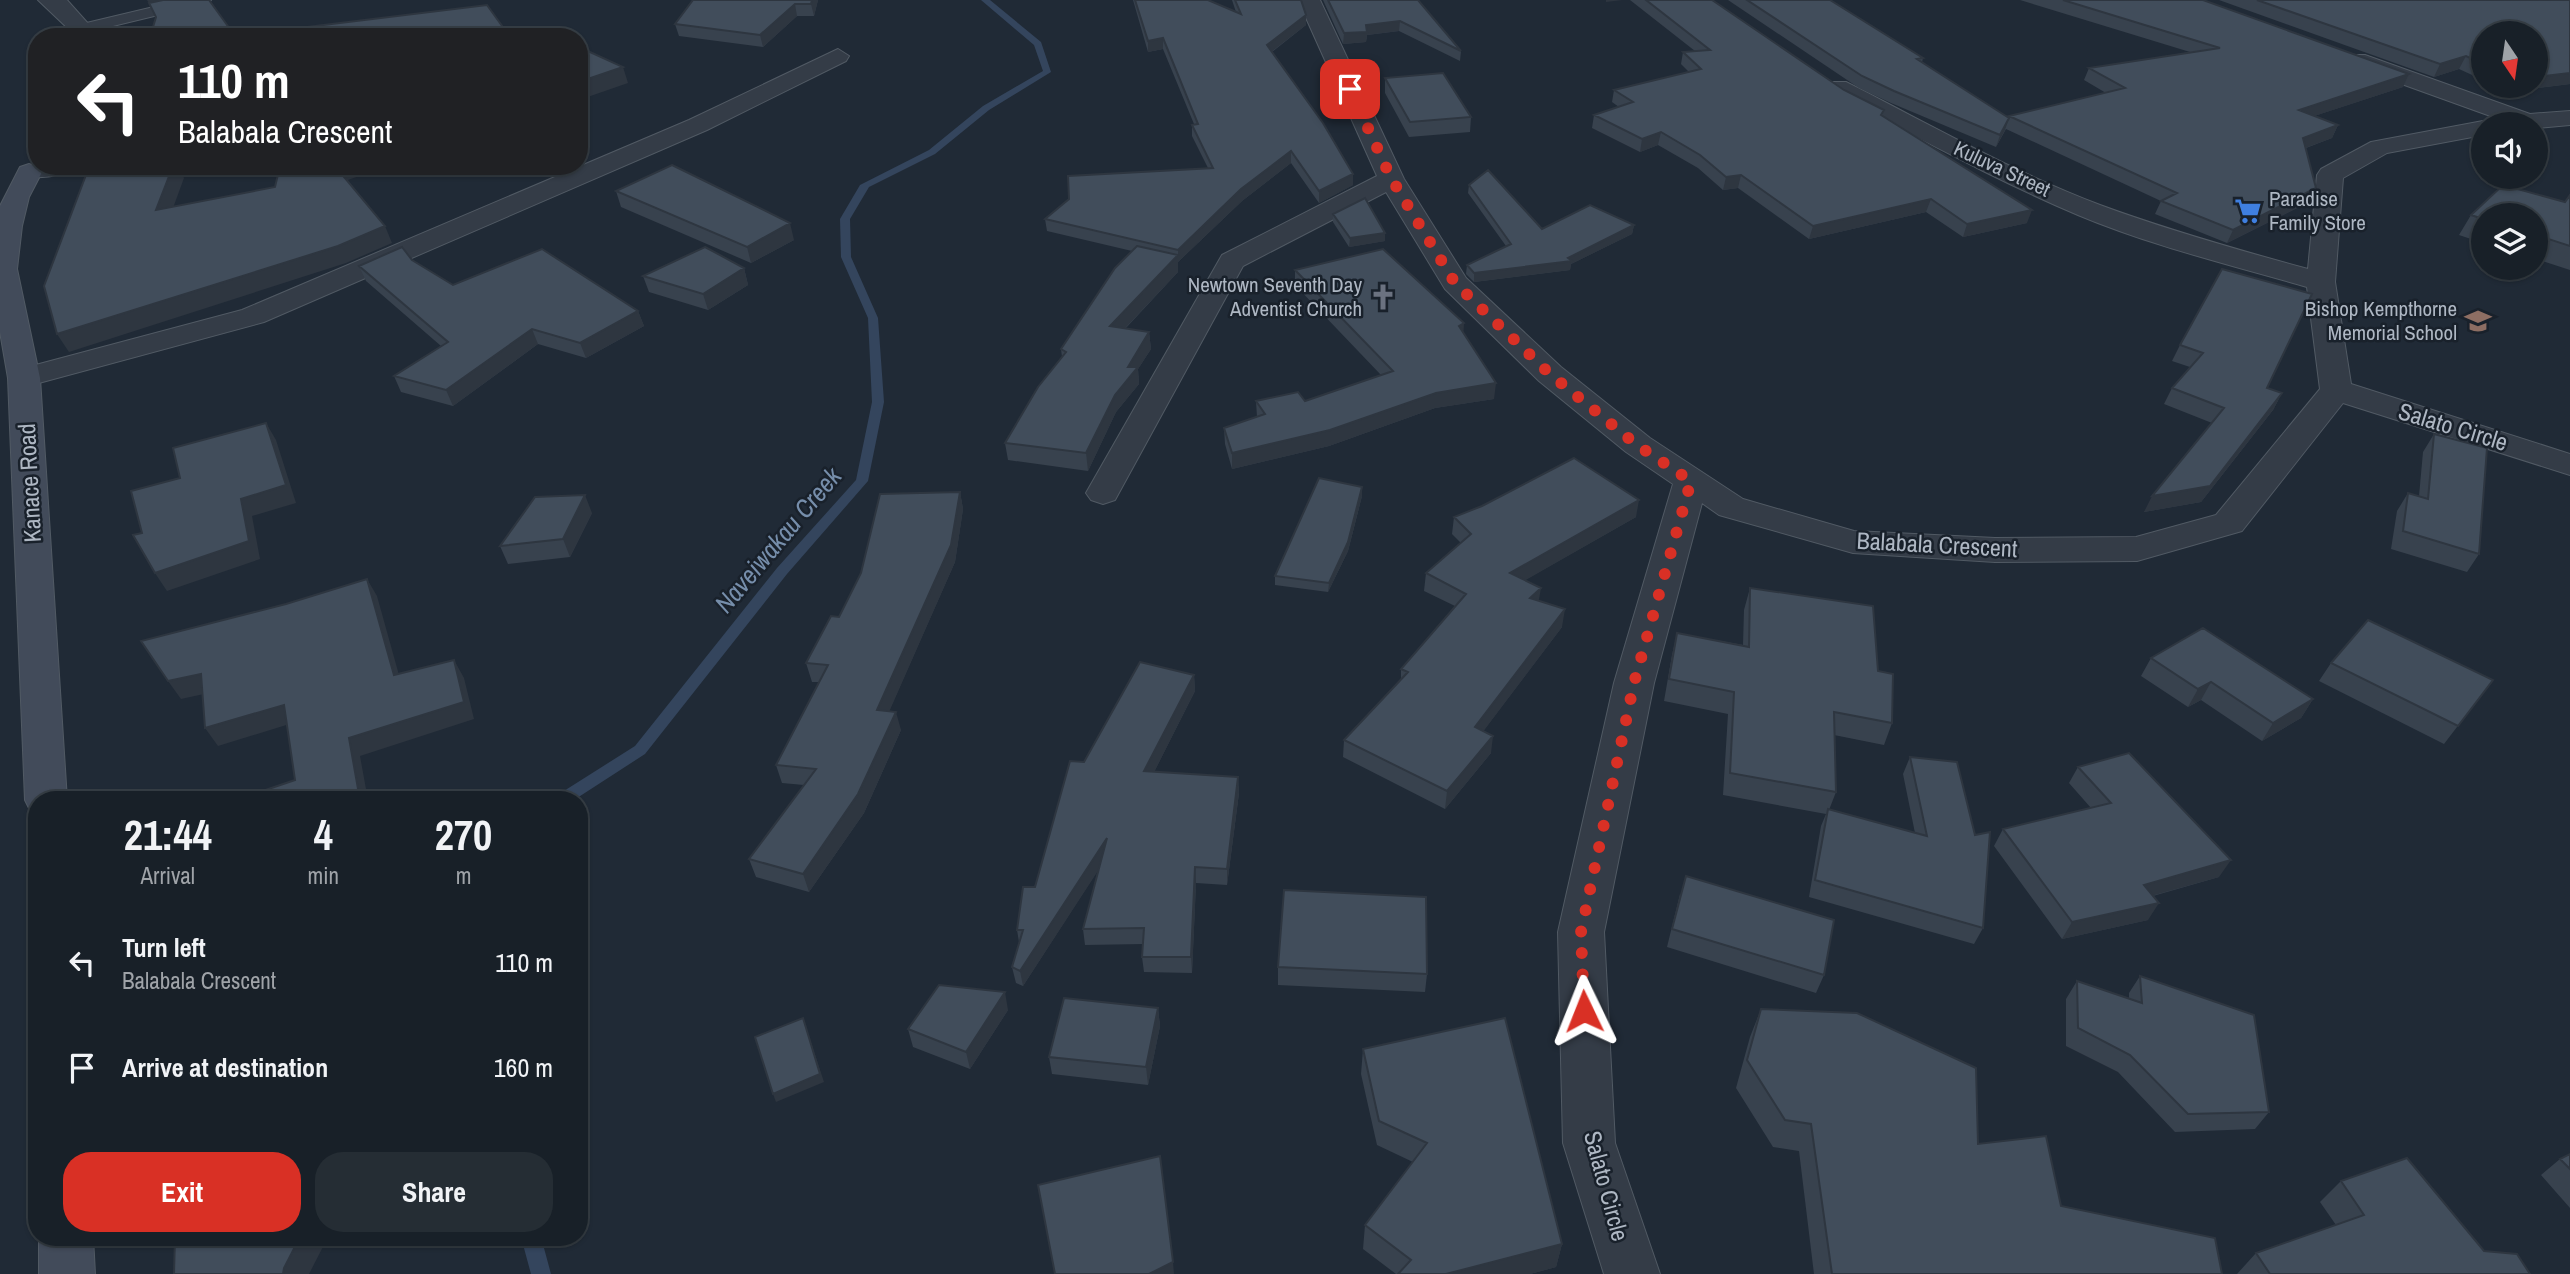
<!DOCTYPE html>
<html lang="en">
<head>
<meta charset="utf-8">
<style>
	:root { --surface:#182028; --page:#252d34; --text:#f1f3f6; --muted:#9fa3a8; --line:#363e45; --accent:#d93025 }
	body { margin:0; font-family:"Archivo Narrow",sans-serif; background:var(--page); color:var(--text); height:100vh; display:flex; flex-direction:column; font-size:26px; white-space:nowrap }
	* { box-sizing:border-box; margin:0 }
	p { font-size:23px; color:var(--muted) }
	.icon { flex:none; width:38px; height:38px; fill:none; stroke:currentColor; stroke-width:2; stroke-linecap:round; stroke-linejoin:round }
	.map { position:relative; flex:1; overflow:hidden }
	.details { position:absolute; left:28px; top:791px; width:560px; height:455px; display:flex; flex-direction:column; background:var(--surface); border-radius:28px; box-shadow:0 2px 5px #0004,0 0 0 2px var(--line) }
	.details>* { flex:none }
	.guide { position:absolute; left:28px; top:28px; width:560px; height:147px; border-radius:28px; box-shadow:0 2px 5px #0004,0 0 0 2px var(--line); background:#202124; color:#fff; overflow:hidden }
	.needle { width:46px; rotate:167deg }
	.tools { position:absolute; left:2471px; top:21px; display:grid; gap:14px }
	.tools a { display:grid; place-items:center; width:77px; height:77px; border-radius:50%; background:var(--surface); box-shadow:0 2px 5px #0004,0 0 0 2px var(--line); font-size:35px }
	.pin { position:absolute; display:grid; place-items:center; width:60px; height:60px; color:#fff; margin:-30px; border-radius:14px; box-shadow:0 4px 10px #0006 }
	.me { position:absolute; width:77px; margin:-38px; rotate:358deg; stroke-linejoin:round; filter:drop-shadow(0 0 5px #0008) }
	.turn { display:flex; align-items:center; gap:24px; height:147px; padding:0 35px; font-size:32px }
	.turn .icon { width:91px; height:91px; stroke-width:2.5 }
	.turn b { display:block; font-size:49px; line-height:60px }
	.eta { display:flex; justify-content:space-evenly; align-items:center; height:119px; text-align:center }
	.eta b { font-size:42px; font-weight:700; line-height:49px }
	.cta { display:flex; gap:14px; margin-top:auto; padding:14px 35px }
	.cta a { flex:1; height:80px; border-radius:28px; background:var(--accent); color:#fff; font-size:28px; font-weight:700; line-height:80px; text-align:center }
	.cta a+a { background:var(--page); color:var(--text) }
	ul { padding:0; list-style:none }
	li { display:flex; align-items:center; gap:21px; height:105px; padding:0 35px }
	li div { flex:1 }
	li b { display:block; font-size:26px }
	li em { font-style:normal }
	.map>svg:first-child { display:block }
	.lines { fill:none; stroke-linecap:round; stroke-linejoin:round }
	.stream { fill:#34455d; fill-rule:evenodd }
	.lane-casing { stroke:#515a64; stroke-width:2 }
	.street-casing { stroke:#515a64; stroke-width:2 }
	.secondary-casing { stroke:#515a64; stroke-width:2 }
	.lane { fill:#343c47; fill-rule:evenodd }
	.street { fill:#343c47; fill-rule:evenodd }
	.secondary { fill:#424b5a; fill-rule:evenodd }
	.wall { fill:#38424e }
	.shaded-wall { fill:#2e3640 }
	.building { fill:#414d5b; stroke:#2e3640; stroke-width:2 }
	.route { stroke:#d93025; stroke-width:12; stroke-dasharray:0 21.6 }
	.labels { text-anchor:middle; stroke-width:5; stroke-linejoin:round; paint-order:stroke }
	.far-street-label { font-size:21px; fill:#aeb7c3; stroke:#19212b }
	.far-poi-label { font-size:21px; fill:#aeb7c3; stroke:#19212b; text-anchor:end }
	.street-label { font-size:24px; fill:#aeb7c3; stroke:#19212b }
	.water-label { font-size:26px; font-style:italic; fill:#768eab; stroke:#19212b }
</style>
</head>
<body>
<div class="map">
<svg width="2570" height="1274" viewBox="0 0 2570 1274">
	<rect width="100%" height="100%" fill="#202a36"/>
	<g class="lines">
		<!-- stream -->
		<path class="stream" d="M981,0H990L1041,42L1051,72L989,110L935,154L869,187L850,219L851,257L878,318L884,402L868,481L787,574L645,754L574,800H554L556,796L635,746L777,568L856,480L872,402L868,318L841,257L840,219L860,185L929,150L983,106L1043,71L1034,45Z
			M521,1237H541L551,1274H531Z"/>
		<!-- lane casing -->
		<g class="lane-casing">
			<path id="lane" d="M183,0H211L208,3L84,33L76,28L78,25Z
				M37,165V166H78C69,176 28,182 20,172L22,168Z"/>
		</g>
		<!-- street casing -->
		<g class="street-casing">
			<path id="street" d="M38,0H67L100,37H77Z
				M1298,0H1320L1404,179L1466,278L1561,367L1650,438L1743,499L1854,531L1995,538L2136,537L2216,515L2320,389L2307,287C2231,265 2152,246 2078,215C1993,179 1912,134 1830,92L1826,87L1830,82H1846C1929,124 2013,172 2100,205C2168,230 2238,250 2308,269L2317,175L2321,169L2371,142L2483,121L2492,123L2496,118L2349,65L2346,60L2349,55H2365L2530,114L2570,111V125L2536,128V124H2483V135L2387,153L2343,178L2335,282L2351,384L2570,454V475L2343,403L2242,531L2137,561L1995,562L1853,553L1719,515L1702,503L1654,683L1604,932L1615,1143L1660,1274H1604L1563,1143L1558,932L1614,683L1673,484L1626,452L1539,381L1445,289L1386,192L1243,266L1115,500L1103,504L1091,500L1086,493L1222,255L1377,176Z
				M838,49L849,56L846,61L707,130L264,322L24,387L13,385L8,378L13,371L242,310L689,120Z"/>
		</g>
		<!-- secondary casing -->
		<g class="secondary-casing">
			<path id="secondary" d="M29,164L38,167L42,172L29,197L22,226L17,269L40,378L67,800H37V813L31,812L25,800L8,378L0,332V206L20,167Z
				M39,1237H93L95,1274H39Z"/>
		</g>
		<!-- lane -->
		<use href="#lane" class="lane"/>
		<!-- street -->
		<use href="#street" class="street"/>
		<!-- secondary -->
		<use href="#secondary" class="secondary"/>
	</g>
	<!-- wall -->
	<path class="wall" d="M693,0H818L814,16H797L763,47L679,36L675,24Z
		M1133,0H1208L1236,12L1232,0H1301L1306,25L1272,52L1353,174V185L1319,203L1291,163L1242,201L1178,262V272L1125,329L1149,332L1151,349L1138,369L1139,384L1116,412L1088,471L1008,460L1005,443L1062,357L1061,349L1132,251L1047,231L1045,219L1208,168L1192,136V125L1194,124L1163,49L1148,52Z
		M1323,0H1418L1461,51L1460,61L1399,31L1367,35L1366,42L1343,44Z
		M1630,0H1712L1844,90L1884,110L1882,116L2027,223L1963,237L1926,212L1809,239L1738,188L1723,190L1698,168L1658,145L1640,152L1592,128L1594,115L1619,107L1612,102L1614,90L1689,72L1681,64L1683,52L1695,51Z
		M1728,0H1830L1923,58L1922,62L2008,117L2009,116L2106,93L2084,80L2089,68L2190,52L2020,0H2203L2409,74L2403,87L2314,116L2338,125L2332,138L2306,148L2309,202L2227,243L2155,214L2161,201L2006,129L1996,147L1891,103L1859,88Z
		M2219,0H2570V84L2508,92L2495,86H2536L2483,33V80L2459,69L2434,77Z
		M1385,78L1471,117L1470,132L1409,137L1385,93Z
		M1469,185L1542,229L1634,225L1632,234L1571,264L1570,270L1474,282L1466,274L1467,265L1506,246L1468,193Z
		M616,191L794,240L751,263L621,207Z
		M2570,194V270L2536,259V215H2483V243L2459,235L2471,215L2565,202Z
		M1333,214L1385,233V241L1349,247L1333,222Z
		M412,260L453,285L638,311L644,326L586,358L538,344L453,406L401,392L394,376L441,346L366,281L359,266Z
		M744,268L748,285L708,310L649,292L643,276Z
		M2222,269L2267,388L2282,393L2273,410L2201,502L2144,512L2212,423L2164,404L2172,388L2190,367L2172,361L2180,345Z
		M1295,270L1463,333L1494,399L1435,408L1329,446L1232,469L1225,444L1224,428L1257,417L1256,401H1305L1381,375L1295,285Z
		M2434,434L2479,554L2467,572L2391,549L2397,511L2408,493L2419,496L2423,452Z
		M960,492L963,509L955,562L889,711L901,730L864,813L809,892L756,877L749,859L804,785L782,783L776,765L819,682H812L806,663Z
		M1362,496L1348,551L1328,592L1275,585V576Z
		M592,513L570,557L508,564L500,546Z
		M1454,517H1636L1525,580L1539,601L1562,627L1483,731L1491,753L1445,809L1343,757L1344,740L1401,679V669L1455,606L1424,591L1426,573L1461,543L1452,534Z
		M1750,588L1878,671L1892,723L1884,745L1834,735L1836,792L1829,810L1915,833L1903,774L1910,757L1983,928L1974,944L1809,897L1821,826L1826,814L1723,795L1728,714L1664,701L1672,655L1677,633L1743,645L1744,610Z
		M2151,658L2313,699L2301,718L2262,741L2201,700L2188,707L2141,676Z
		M2331,663L2493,680L2444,744L2319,681Z
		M1194,675L1195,691L1154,772L1238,777L1239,793L1227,885L1196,883L1192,973L1144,972L1142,957L1143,944L1085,945L1083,929L1098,870L1023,986L1016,983L1012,967L1019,942L1017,930L1084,762Z
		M2078,767L2219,877L2153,896L2148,920L2062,939L1994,846L2003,829L2091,808L2069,783Z
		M1680,894L1824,975L1816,993L1667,947Z
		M1278,967L1427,974L1425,992L1278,985Z
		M2140,976L2269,1112L2255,1129L2175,1132L2118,1072L2066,1046V999L2077,981L2129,998V993Z
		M1158,1008L1160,1026L1148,1085L1052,1074L1049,1057Z
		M1761,1009L1978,1144L2061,1206L2222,1274H1814L1799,1151L1773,1147L1736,1088L1750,1037Z
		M1008,1010L970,1069L913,1047L908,1029Z
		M1363,1049L1562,1244L1556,1267L1530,1274H1396L1363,1249L1365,1225L1413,1162L1377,1145L1361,1074Z
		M2570,1154V1208L2541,1175L2560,1159Z
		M2341,1181L2484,1251L2530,1274H2237L2256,1253L2336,1225L2320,1202Z"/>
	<!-- shaded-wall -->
	<path class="shaded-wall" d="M147,0H172L150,5Z
		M812,0H818L814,16L811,4Z
		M1606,0H1622L1606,2Z
		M795,4L797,16L763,47L760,35Z
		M1306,15V25L1267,55V45Z
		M1400,21L1399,31L1367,35L1366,42L1343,44L1344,33L1366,25Z
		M1163,38V49L1148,52V41Z
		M2466,56L2459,69L2434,77L2440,64Z
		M623,67L628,83L579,100V82Z
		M2570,73V84L2508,92L2512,86H2536V77Z
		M2409,74L2403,87L2293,123L2299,110Z
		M2009,118L2005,130L1996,147L2000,135Z
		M2338,125L2332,138L2297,151L2303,138Z
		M1661,132L1658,145L1640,152L1642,139Z
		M1291,151V163L1242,201L1178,262V250L1241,189Z
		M173,166H178L184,178L166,227L156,210Z
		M335,166H388L342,182Z
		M1353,174V185L1319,203V191Z
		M1741,175L1738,188L1723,190L1726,177Z
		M2316,188L2309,202L2227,243L2233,230Z
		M1931,199L1926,212L1809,239L1813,226Z
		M2032,210L2027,223L1963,237L1967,224Z
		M790,223L794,240L751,263L747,247Z
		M1634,225L1632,234L1571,264L1570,270L1474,282V273L1568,258Z
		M385,226L392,243L346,263L69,352L57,334Z
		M1385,233V241L1349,247L1350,238Z
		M1178,255V272L1111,343L1110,326Z
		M744,268L748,285L708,310L703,294Z
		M638,311L644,326L586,358L580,343Z
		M1464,323L1463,339L1459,326Z
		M532,329L538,344L453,406L446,390Z
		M1149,332L1151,349L1138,369L1139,384L1116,412L1088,471L1086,453L1128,367Z
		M1496,383L1494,399L1435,408L1329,446L1232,469V453L1436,393Z
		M2282,393L2273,410L2201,502L2144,512L2152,496Z
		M266,423L276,440L296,503L252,516L260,559L167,591L155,573L241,499Z
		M1362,487V496L1348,551L1328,592L1329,583Z
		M960,492L963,509L955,562L882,728L877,710Z
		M585,495L592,513L570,557L563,539Z
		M1639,500L1636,517L1508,590L1510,573Z
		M367,579L377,596L404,693L394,675Z
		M1541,588L1538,605L1530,598Z
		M1565,609L1562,627L1473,745L1475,727Z
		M454,660L464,678L474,719L360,756L368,800H360L349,738Z
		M201,674L213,692L181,699L168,681Z
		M1194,675L1195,691L1146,788L1144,771Z
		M2211,682L2201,700L2188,707L2198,689Z
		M2313,699L2301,718L2262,741L2273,723Z
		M284,705L296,722L218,746L205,728Z
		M896,712L901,730L864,813L809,892L803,874Z
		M1493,736L1491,753L1445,809L1447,791Z
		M1238,777L1239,793L1227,885V869Z
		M1107,838L1109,854L1023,986L1020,971Z
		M2231,860L2219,877L2133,901L2144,885Z
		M1195,867L1196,883L1192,973L1191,957Z
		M2159,903L2148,920L2062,939L2072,922Z
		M1005,992L1008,1010L970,1069L966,1052Z
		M1158,1008L1160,1026L1148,1085L1146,1067Z
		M803,1018L824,1082L776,1102L773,1094Z
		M300,1237H328L309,1274H283L284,1268Z
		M1562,1244L1556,1267L1530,1274H1446Z
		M1173,1262L1174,1274H1149Z"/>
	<!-- building -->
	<path class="building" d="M163,0H209L230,29L249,27L250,34L487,5L510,37H150L156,17L149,3Z
		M693,0H812L811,4H795L760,35L675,24Z
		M1135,0H1208L1241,14L1235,0H1301L1306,15L1267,45L1323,123L1353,174L1319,191L1291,151L1241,189L1178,250L1045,219L1069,199L1068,176L1213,168L1192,125L1198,124L1163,38L1148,41Z
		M1328,0H1418L1461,51L1400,21L1366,25L1367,32L1344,33Z
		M1646,0H1712L1844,90L1884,110L1881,115L2032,210L1967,224L1931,199L1813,226L1741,175L1726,177L1700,155L1661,132L1642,139L1594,115L1633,102L1614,90L1701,69L1683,52L1710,50Z
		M1747,0H1830L1923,58L1917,59L2009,118L2000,135L1894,91L1862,76Z
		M2063,0H2203L2409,74L2299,110L2338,125L2303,138L2316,188L2233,230L2161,201L2177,193L2009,116L2125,88L2089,68L2220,48Z
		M2257,0H2570V73L2536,77V33H2483V64L2466,56L2440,64Z
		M579,47L623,67L579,82Z
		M1443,73L1471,117L1410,122L1385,78Z
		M672,165L790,223L747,247L616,191Z
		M92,166H173L156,210L275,187L280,166H335L385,226L338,246L57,334L44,286L89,167Z
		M1488,170L1542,229L1590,205L1634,225L1568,258L1572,261L1474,273L1467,265L1511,244L1469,185Z
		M2503,185L2565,202L2570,195V246L2536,235V215H2483V219L2471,215Z
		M1365,198L1385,233L1350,238L1333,214Z
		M1137,246L1178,255L1110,326L1149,332L1128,367H1138L1115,395L1086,453L1005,443L1038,387L1066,352L1061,349L1115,268Z
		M402,247L412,260L453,285L542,249L638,311L580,343L532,329L446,390L394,376L448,342L359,266Z
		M705,247L744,268L703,294L643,276Z
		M1383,249L1464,323L1459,326L1496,383L1436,393L1330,430L1232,453L1224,428L1265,414L1256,401L1298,392L1305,401L1393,371L1295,270Z
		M2222,269L2312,294L2267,388L2282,393L2210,486L2152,496L2224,408L2172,388L2203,353L2180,345Z
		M266,423L286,485L241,499L249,541L155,573L133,535L142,533L131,491L180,478L173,448Z
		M2434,434L2487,448L2479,554L2403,531L2408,493L2428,499Z
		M1574,458L1639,500L1510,573L1541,588L1530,598L1565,609L1475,727L1493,736L1447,791L1344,740L1408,672L1401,669L1466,594L1426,573L1471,534L1454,517L1482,506Z
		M1319,478L1362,487L1348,542L1329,583L1275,576Z
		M960,492L951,545L877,710L896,712L858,794L803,874L749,859L816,769L776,765L828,665L806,663L831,616L839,617L861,573L880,494Z
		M585,495L563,539L500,546L535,497Z
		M367,579L394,675L454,660L464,702L349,738L360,800H236L295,780L284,705L205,728L201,674L168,681L141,641L286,604Z
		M1750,588L1873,606L1878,671L1893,674L1892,723L1834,712L1836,792L1730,773L1734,692L1669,679L1677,633L1749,647Z
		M2368,620L2493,680L2458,726L2331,663Z
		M2203,628L2313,699L2273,723L2211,682L2198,689L2151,658Z
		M1140,662L1194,675L1144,771L1238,777L1227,869L1195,867L1191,957H1142L1144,928L1083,929L1107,838L1020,971L1012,967L1023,930H1017L1023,887H1035L1070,761L1084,762Z
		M2129,753L2231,860L2144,885L2159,903L2072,922L2003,829L2111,803L2078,767Z
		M1910,757L1957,762L1975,835L1990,832L1983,928L1815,880L1828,809L1927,836Z
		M1686,876L1834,920L1824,975L1672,929Z
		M1284,890L1426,897L1427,974L1278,967Z
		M2140,976L2254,1015L2269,1112L2188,1114L2130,1055L2078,1028L2077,981L2142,1003Z
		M939,985L1005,992L966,1052L908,1029Z
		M1064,998L1158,1008L1146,1067L1049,1057Z
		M1761,1009L1857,1013L1976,1068L1978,1144L2046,1136L2061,1206L2215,1238L2222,1274H1832L1811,1124L1785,1120L1747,1060Z
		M803,1018L820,1074L773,1094L755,1037Z
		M1505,1018L1562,1244L1446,1274H1398L1411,1260L1365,1225L1427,1143L1379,1121L1363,1049Z
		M2570,1154V1169L2560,1159Z
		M1160,1156L1173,1262L1149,1274H1055L1038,1185Z
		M2407,1158L2484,1251L2517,1254L2530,1274H2270L2256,1253L2364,1215L2341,1181Z
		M175,1237H300L284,1268L283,1274H174Z"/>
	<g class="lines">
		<!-- route -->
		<path class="route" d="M1350,89L1391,178L1455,283L1550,374L1637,445L1691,481L1634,683L1581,932L1584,1011"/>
	</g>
	<!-- icons -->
	<defs>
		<g id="supermarket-bare" transform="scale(2.1)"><path d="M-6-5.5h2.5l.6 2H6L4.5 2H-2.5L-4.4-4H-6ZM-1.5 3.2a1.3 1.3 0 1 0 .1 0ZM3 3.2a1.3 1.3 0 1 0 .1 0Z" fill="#3f7fe0" stroke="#19212b" stroke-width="2.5" paint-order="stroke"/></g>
		<g id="church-bare" transform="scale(2.1)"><path d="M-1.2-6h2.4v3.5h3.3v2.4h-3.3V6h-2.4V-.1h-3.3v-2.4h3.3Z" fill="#6b7280" stroke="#19212b" stroke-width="2.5" paint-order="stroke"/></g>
		<g id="school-bare" transform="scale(2.1)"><path d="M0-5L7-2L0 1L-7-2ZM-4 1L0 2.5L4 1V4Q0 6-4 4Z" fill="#8d6e63" stroke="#19212b" stroke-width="2.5" paint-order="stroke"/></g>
	</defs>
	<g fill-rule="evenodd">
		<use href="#supermarket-bare" x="2248" y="211"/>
		<use href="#church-bare" x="1383" y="297"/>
		<use href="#school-bare" x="2478" y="321"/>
	</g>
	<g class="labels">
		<!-- far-street labels -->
		<g class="far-street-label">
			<text transform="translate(2002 169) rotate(25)" y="7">Kuluva Street</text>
		</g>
		<!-- far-poi labels -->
		<g class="far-poi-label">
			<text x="2269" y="206" text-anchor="start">Paradise<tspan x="2269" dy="24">Family Store</tspan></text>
			<text x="1362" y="292">Newtown Seventh Day<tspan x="1362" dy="24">Adventist Church</tspan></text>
			<text x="2457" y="316">Bishop Kempthorne<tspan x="2457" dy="24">Memorial School</tspan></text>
		</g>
		<!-- street labels -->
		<g class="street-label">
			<text transform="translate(2453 427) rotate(17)" y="8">Salato Circle</text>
			<text transform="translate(30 483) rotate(-93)" y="8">Kanace Road</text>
			<text transform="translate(1937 545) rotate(3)" y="8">Balabala Crescent</text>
			<text transform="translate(1606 1186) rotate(75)" y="8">Salato Circle</text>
		</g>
		<!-- water labels -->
		<g class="water-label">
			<text transform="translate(778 540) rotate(-50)" y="9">Naveiwakau Creek</text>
		</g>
	</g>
</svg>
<div class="tools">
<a><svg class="needle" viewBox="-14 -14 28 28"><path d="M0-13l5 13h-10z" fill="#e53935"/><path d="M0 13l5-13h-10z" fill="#9fa3a8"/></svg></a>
<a><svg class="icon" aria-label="sound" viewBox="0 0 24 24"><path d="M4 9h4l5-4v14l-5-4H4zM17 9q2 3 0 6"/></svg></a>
<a><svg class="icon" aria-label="layers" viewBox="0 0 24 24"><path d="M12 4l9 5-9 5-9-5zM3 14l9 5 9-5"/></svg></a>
</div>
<div class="pin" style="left:1350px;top:89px;background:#d93025"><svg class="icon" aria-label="arrive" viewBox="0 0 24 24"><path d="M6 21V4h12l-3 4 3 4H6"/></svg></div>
<svg class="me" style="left:1584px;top:1011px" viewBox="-20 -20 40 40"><path d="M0-17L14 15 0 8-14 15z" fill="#d93025" stroke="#fff" stroke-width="4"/></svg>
<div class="guide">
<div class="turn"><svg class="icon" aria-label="left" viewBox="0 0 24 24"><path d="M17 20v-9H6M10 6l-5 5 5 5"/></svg><div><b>110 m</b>Balabala Crescent</div></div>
</div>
<section class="details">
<div class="eta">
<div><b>21:44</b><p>Arrival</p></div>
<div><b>4</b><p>min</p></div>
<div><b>270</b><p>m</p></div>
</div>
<ul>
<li><svg class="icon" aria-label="left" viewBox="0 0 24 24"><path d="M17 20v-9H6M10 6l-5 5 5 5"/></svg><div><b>Turn left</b><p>Balabala Crescent</p></div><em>110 m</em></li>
<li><svg class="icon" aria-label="arrive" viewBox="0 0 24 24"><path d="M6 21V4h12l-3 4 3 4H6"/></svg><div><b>Arrive at destination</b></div><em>160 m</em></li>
</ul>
<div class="cta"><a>Exit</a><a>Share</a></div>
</section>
</div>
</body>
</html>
